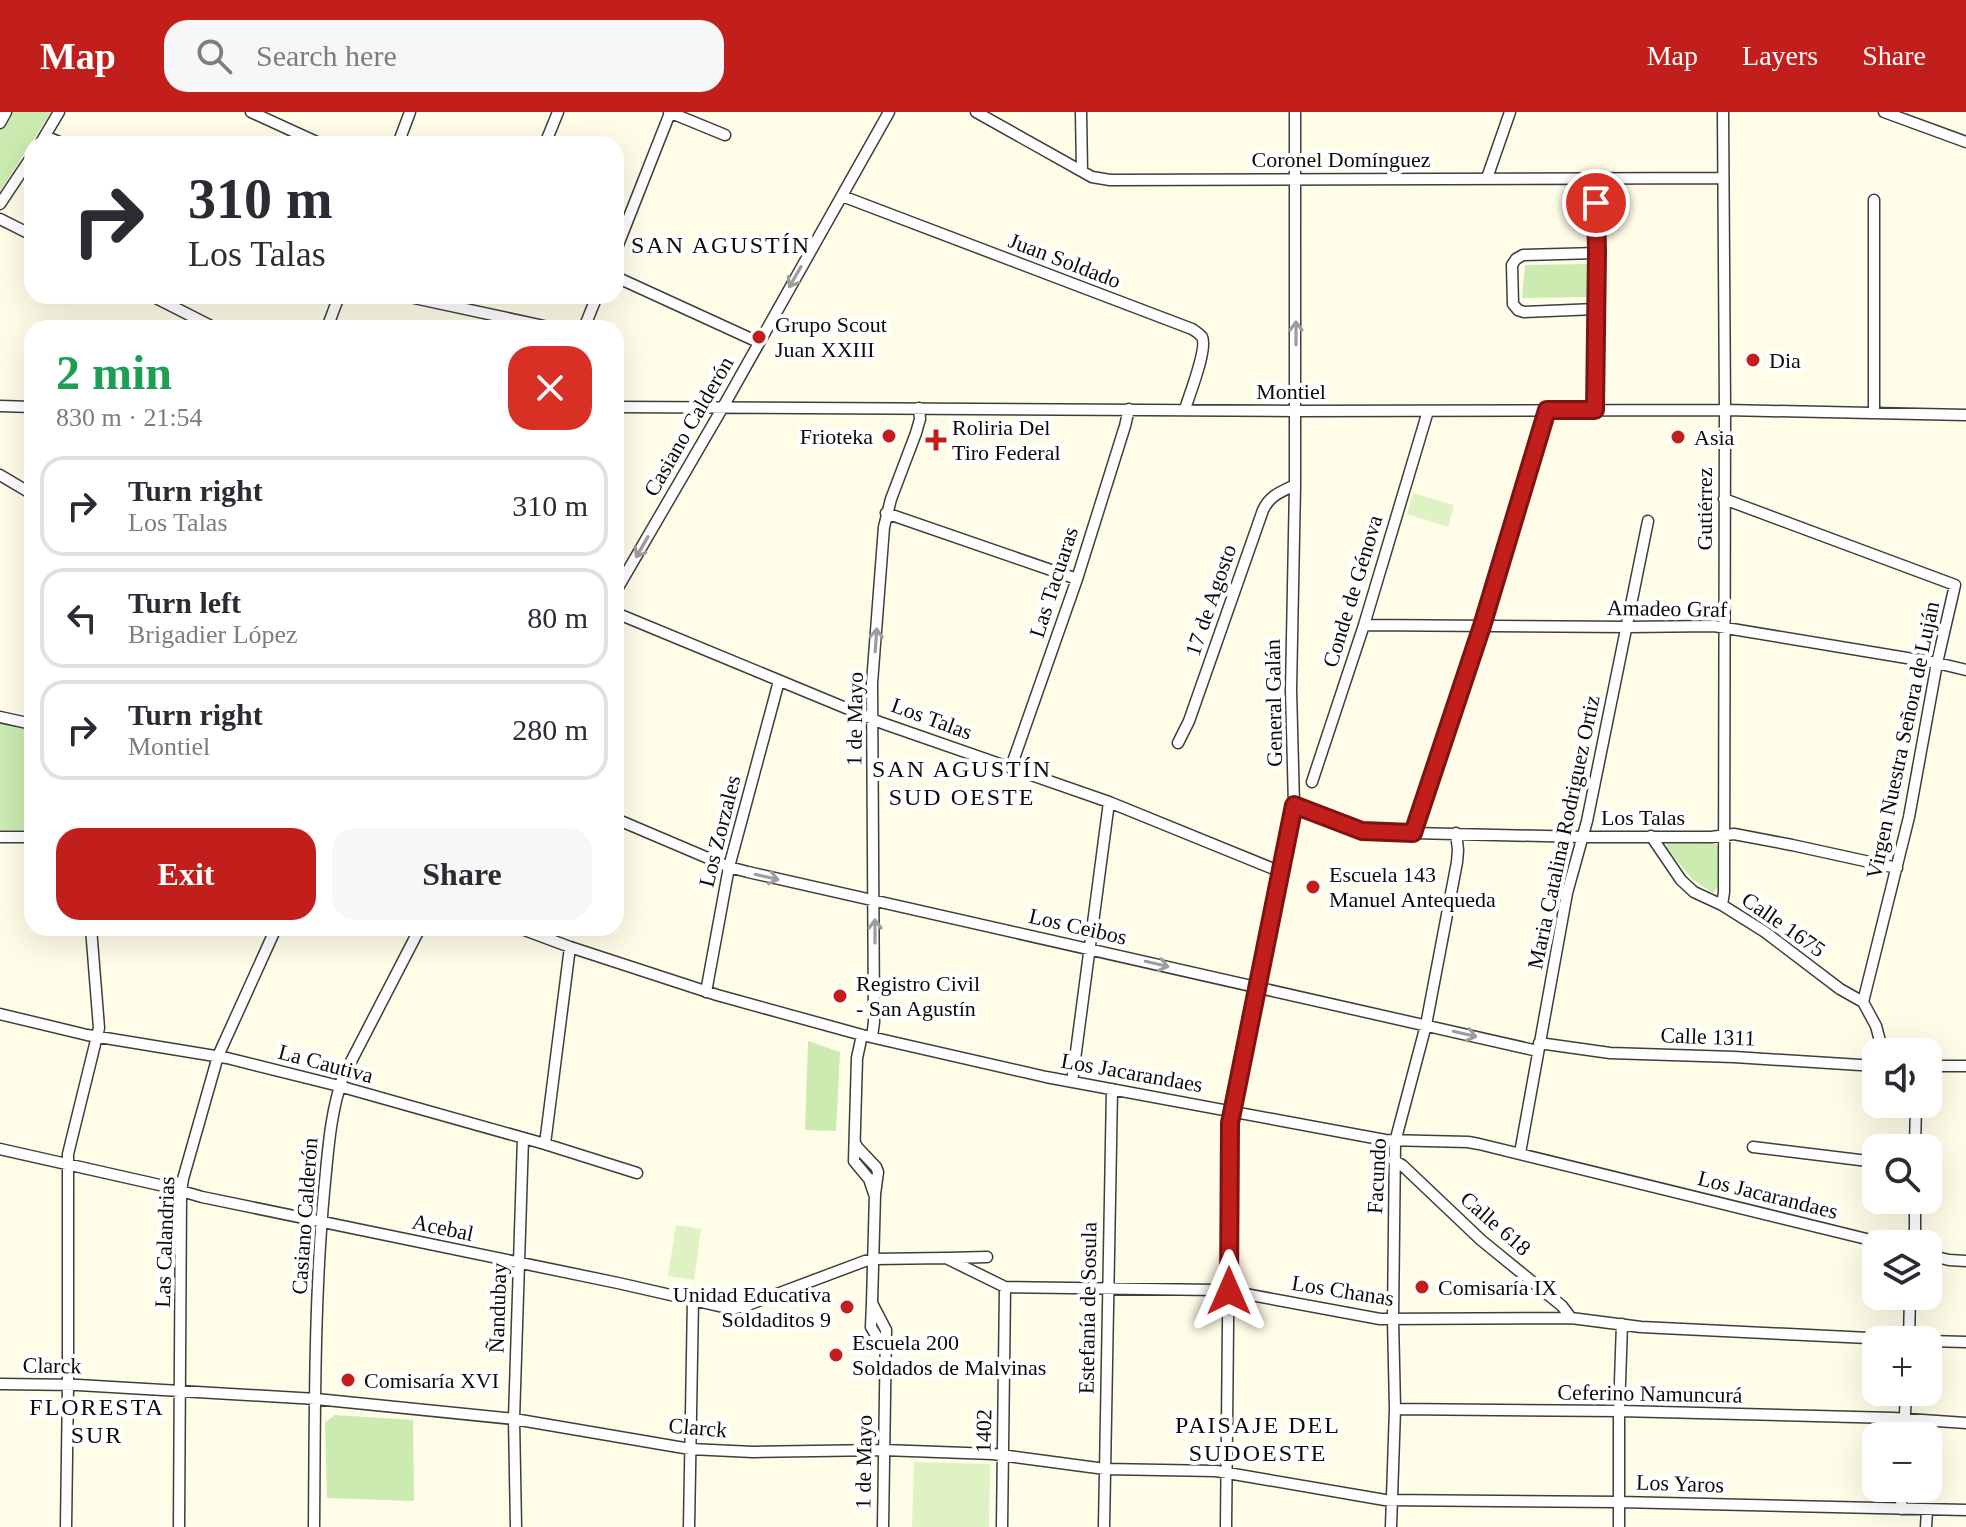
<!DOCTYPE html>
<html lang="en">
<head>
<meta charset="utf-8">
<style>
	:root { --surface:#fff; --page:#f7f7f7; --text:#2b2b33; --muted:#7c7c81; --line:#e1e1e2; --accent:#c21e1c }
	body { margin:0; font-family:"Times New Roman",serif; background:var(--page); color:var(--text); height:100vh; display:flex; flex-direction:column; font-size:30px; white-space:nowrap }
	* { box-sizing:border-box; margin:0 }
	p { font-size:26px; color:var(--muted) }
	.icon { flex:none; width:44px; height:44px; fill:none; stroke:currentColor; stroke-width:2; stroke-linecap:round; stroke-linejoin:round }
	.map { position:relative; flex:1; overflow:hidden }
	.side { position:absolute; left:24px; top:208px; width:600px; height:616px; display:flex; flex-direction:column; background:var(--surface); border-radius:24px; box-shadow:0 8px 32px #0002 }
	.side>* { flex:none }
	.hud { position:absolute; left:24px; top:24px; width:600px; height:168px; border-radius:24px; box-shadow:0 8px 32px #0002; background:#fff; color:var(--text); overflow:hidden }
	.tools { position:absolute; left:1862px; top:926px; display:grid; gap:16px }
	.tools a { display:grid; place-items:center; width:80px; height:80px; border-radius:16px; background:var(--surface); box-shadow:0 8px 32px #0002; font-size:40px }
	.pin { position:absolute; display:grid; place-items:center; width:68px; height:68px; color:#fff; margin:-34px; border:4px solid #fff; border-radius:50%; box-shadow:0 2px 8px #0007 }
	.me { position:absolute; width:88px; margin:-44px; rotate:0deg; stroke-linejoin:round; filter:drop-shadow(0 0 6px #0008) }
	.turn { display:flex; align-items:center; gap:28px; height:168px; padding:0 32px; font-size:36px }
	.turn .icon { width:104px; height:104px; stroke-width:2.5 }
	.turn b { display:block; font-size:56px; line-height:68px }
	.round { display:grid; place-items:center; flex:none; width:84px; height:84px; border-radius:24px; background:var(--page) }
	.headline { display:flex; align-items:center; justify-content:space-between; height:136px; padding:0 32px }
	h1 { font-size:48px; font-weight:800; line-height:60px; color:#1e9e55 }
	.primary-button { display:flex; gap:16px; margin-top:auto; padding:16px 32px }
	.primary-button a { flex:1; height:92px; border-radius:24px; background:var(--accent); color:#fff; font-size:32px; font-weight:800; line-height:92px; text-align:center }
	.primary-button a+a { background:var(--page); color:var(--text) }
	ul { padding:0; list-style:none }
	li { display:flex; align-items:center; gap:24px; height:100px; margin:0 16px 12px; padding:0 16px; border:4px solid var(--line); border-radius:24px }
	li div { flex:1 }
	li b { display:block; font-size:30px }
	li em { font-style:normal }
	header { display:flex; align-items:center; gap:48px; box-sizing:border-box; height:112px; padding:0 40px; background:var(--accent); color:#fff }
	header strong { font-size:38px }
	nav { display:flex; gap:44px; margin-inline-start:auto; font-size:28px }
	.search { width:560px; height:72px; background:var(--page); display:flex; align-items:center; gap:20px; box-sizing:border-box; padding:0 28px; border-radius:24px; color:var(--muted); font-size:30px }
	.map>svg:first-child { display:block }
	.park { fill:#cbebb0 }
	.pitch { fill:#dff2c3 }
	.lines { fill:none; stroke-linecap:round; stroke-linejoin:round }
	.minor-casing { stroke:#3e3e3e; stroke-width:13 }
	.minor { stroke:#fff; stroke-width:10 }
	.oneway { stroke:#9d9d9d }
	.route-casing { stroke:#7e1412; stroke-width:20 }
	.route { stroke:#c21e1c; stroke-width:14 }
	.poi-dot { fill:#c21e1c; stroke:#fff; stroke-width:3 }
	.labels { text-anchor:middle; stroke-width:8; stroke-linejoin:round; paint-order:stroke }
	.street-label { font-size:22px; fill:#0b0b0b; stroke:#fff }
	.poi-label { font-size:22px; fill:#0b0b0b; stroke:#fff; text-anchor:start }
	.neighbourhood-label { font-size:24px; letter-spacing:2px; fill:#0b0b0b; stroke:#fff }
</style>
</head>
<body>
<header>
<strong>Map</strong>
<div class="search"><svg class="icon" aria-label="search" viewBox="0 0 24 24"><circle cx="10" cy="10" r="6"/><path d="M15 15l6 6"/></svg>Search here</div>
<nav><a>Map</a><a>Layers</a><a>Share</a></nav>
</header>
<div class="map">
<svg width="1966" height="1415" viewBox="0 0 1966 1415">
	<rect width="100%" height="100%" fill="#fffce8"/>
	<!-- park -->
	<path class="park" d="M11,0H51L0,79V19Z
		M1587,152V185L1522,186L1525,153Z
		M0,610L32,616V718H0Z
		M1714,731L1719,734L1718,775L1713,781L1692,767L1667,737V732Z
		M808,929L840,940L836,1019L805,1018Z
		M335,1303L413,1308L414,1389L327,1386L325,1310Z"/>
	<!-- pitch -->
	<path class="pitch" d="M1413,381L1454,393L1448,415L1407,402Z
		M676,1113L701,1117L694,1168L668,1164Z
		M914,1350L990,1352L989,1415H912Z"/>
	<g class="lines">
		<!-- minor casing -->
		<g class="minor-casing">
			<path id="minor" d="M251,0L321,32
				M669,0L725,23
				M976,0L1092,65L1110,68L1723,66
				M1081,0L1082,59
				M1884,0L1966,30
				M0,11L6,0
				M45,24L64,32
				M40,32L59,0
				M398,32L410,0
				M545,32L558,0
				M1487,66L1510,0
				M842,84L1192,217C1195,219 1200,222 1202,225C1208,236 1189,284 1185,297
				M0,92L32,44
				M0,107L32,123
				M616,138L670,1
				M616,165L758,230
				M152,184L215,216
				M405,184L553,216
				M1596,197L1524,200L1518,198L1513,192L1512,153L1516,147L1523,143L1597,141
				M327,216L339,184
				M584,216L597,184
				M0,294L32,295
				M616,295L1295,299L1725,298L1966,303
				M1595,298L1597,141L1595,66
				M1874,301V88
				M0,363L32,382
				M1724,387L1955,473L1937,551L1909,705L1863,890
				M886,401L1077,467
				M616,479L723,295L889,0
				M616,501L882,611L1109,690L1281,760
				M1364,513L1628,515L1714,514L1937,551L1966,558
				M0,605L32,612
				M1178,631L1189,609L1263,398C1270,383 1281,380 1295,373
				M1011,655L1077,467L1125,314L1129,297
				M1312,670L1364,513L1428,299
				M1294,693L1362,719L1373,720L1583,725H1711L1734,722L1792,733L1897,756
				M616,707L729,755L748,760L1538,939
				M1413,721L1482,514L1547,298
				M1651,724L1681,768L1694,780L1722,793L1765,820L1840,877L1863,890L1876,914L1883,940
				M0,725H32
				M1722,793L1724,780L1725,298L1723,0
				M519,816L570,835L717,883L862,923L1046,965L1385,1028L1468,1030L1479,1032L1887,1132
				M706,880L729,755L779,569
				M0,902L87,923L227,946L339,974L545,1032L637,1061
				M862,923L857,946L854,1049L869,1067L874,1082
				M872,925L874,910L872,571L884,415L891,387L916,321L920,307L919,296
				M1539,931L1610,941L1734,945L1876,954
				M1928,954H1966
				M1072,970L1109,690
				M855,1031L858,1036L876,1055L878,1060L875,1082L872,1191
				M545,1032L570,835
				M1753,1035L1876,1050
				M1915,1036L1916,992
				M0,1037L164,1074L202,1085L618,1171L732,1197L745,1194L865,1149L874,1147L946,1146L1005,1175L1216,1178L1229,1179L1380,1207L1571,1206L1641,1215L1910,1228
				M1520,1041L1567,781L1587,709L1648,409
				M1393,1048L1402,1053L1481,1128L1562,1194L1571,1206
				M1915,1088V1132
				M1928,1143L1949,1148L1966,1149
				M948,1146L987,1145
				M1909,1228L1910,1184
				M1928,1229L1966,1230
				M0,1272L78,1273L316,1287L514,1307L690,1337L753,1340L883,1338L993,1342L1105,1357L1216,1359L1385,1388L1619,1390L1966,1398
				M1395,1297L1619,1299L1893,1306L1966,1311
				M1904,1324L1906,1280
				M1901,1397L1902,1376
				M66,1415L68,1273V1042L99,916L91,816
				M179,1415L181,1080L183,1067L218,944L276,816
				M314,1415C315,1303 314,1191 324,1080C328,1041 330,1001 343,965L420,816
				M516,1415L514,1307L523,1026
				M689,1415L693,1187
				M883,1415L886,1218L872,1191L871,1215L885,1238
				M1002,1415L1005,1175
				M1104,1415L1112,977
				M1226,1415L1230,1011L1294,693L1291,578L1295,373V0
				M1391,1415L1395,1297L1393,1207L1395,1030L1426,913L1457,750L1458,738L1456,721
				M1619,1415V1299L1622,1212
				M1926,1415L1927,1398"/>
		</g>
		<!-- minor -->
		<use href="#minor" class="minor"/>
	</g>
	<!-- one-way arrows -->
	<defs><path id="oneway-shaft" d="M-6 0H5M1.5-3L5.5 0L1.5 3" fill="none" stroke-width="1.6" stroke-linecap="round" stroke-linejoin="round" transform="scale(2)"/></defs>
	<g class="oneway">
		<use href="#oneway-shaft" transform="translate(795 165) rotate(120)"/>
		<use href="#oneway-shaft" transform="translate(1296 221) rotate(-90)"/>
		<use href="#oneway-shaft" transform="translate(642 435) rotate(120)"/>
		<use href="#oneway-shaft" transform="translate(876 528) rotate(-86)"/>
		<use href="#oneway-shaft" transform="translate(767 765) rotate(13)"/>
		<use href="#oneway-shaft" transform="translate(875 819) rotate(-90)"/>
		<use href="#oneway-shaft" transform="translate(1157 852) rotate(13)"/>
		<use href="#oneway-shaft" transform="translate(1465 922) rotate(13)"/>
	</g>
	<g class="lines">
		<!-- route casing -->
		<g class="route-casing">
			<path id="route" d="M1229,1179L1230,1011L1294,693L1362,719L1413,721L1482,514L1547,298H1595L1597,141L1596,91"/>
		</g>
		<!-- route -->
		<use href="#route" class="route"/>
	</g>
	<!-- markers -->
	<g class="poi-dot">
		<circle cx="759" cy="225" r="8"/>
		<circle cx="1753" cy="248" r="8"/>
		<circle cx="889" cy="324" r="8"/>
		<circle cx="1678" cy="325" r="8"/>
		<path d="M932 316h8v8h8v8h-8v8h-8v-8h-8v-8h8z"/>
		<circle cx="1313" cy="775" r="8"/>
		<circle cx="840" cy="884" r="8"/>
		<circle cx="1422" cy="1175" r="8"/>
		<circle cx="847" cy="1195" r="8"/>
		<circle cx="836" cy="1243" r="8"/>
		<circle cx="348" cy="1268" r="8"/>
	</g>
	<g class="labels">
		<!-- street labels -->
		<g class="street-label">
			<text x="1341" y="55">Coronel Domínguez</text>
			<text transform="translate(1065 148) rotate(21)" y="8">Juan Soldado</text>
			<text x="1291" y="287">Montiel</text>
			<text transform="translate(688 314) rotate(-60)" y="8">Casiano Calderón</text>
			<text transform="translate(1704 397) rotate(-90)" y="8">Gutiérrez</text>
			<text transform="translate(1053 470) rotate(-72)" y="8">Las Tacuaras</text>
			<text transform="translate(1352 479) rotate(-73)" y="8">Conde de Génova</text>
			<text transform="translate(1210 488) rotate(-71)" y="8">17 de Agosto</text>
			<text transform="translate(1667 496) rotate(1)" y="8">Amadeo Graf</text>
			<text transform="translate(1273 591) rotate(-91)" y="8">General Galán</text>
			<text transform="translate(932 606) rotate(20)" y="8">Los Talas</text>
			<text transform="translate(854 607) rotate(-89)" y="8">1 de Mayo</text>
			<text transform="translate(1902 628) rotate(-78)" y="8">Virgen Nuestra Señora de Luján</text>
			<text x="1643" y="713">Los Talas</text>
			<text transform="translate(719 719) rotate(-76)" y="8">Los Zorzales</text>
			<text transform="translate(1563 720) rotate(-78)" y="8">Maria Catalina Rodriguez Ortiz</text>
			<text transform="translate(1784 812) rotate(35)" y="8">Calle 1675</text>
			<text transform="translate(1078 814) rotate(13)" y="8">Los Ceibos</text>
			<text transform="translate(1708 924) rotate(2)" y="8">Calle 1311</text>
			<text transform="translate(326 951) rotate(15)" y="8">La Cautiva</text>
			<text transform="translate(1132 960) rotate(10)" y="8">Los Jacarandaes</text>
			<text transform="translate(1376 1064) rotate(-87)" y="8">Facundo</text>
			<text transform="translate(1768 1082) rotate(14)" y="8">Los Jacarandaes</text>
			<text transform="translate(304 1104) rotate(-86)" y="8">Casiano Calderón</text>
			<text transform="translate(1496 1111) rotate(41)" y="8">Calle 618</text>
			<text transform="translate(443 1115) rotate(12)" y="8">Acebal</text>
			<text transform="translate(164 1130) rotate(-88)" y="8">Las Calandrias</text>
			<text transform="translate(1343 1178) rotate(9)" y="8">Los Chanas</text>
			<text transform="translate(497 1196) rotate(-88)" y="8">Ñandubay</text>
			<text transform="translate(1087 1196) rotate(-89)" y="8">Estefanía de Sosula</text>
			<text transform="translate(52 1253) rotate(1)" y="8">Clarck</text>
			<text transform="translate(1650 1281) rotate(1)" y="8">Ceferino Namuncurá</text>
			<text transform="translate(698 1315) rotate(5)" y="8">Clarck</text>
			<text transform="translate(983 1319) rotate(-89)" y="8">1402</text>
			<text transform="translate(863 1350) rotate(-89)" y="8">1 de Mayo</text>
			<text transform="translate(1680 1371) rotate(2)" y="8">Los Yaros</text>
		</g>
		<!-- poi labels -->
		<g class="poi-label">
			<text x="775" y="220">Grupo Scout<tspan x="775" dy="25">Juan XXIII</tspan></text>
			<text x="1769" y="256">Dia</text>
			<text x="952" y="323">Roliria Del<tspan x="952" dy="25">Tiro Federal</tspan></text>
			<text x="873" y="332" text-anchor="end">Frioteka</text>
			<text x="1694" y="333">Asia</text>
			<text x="1329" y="770">Escuela 143<tspan x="1329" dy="25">Manuel Antequeda</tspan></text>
			<text x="856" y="879">Registro Civil<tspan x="856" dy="25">- San Agustín</tspan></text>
			<text x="1438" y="1183">Comisaría IX</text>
			<text x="831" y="1190" text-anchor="end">Unidad Educativa<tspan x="831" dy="25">Soldaditos 9</tspan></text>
			<text x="852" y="1238">Escuela 200<tspan x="852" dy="25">Soldados de Malvinas</tspan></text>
			<text x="364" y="1276">Comisaría XVI</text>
		</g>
		<!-- neighbourhood labels -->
		<g class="neighbourhood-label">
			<text x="721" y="141">SAN AGUSTÍN</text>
			<text x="962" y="665">SAN AGUSTÍN<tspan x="962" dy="28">SUD OESTE</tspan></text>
			<text x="97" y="1303">FLORESTA<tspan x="97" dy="28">SUR</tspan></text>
			<text x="1258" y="1321">PAISAJE DEL<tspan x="1258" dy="28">SUDOESTE</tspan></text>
		</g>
	</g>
</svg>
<div class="tools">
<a><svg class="icon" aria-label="sound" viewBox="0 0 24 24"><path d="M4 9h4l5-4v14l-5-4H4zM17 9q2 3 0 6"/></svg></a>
<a><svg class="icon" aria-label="search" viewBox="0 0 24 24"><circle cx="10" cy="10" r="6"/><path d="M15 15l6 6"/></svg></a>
<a><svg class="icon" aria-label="layers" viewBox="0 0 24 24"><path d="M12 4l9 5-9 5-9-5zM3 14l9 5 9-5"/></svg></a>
<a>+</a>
<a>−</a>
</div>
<div class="pin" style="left:1596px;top:91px;background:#d93025"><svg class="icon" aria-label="arrive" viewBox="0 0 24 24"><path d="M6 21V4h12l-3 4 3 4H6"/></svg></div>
<svg class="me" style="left:1229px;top:1179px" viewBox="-20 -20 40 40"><path d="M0-17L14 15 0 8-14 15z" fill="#c21e1c" stroke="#fff" stroke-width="4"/></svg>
<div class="hud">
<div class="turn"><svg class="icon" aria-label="right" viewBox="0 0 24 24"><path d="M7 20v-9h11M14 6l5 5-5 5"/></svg><div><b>310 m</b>Los Talas</div></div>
</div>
<section class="side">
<div class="headline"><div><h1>2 min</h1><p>830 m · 21:54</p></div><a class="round" style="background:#d93025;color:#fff"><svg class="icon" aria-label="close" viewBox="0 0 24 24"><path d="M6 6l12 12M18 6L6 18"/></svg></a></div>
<ul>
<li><svg class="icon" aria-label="right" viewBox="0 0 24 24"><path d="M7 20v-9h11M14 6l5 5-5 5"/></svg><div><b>Turn right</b><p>Los Talas</p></div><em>310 m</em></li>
<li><svg class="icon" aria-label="left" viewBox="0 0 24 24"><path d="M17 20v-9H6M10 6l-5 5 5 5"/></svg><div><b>Turn left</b><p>Brigadier López</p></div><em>80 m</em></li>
<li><svg class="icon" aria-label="right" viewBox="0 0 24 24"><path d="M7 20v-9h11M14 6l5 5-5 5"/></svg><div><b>Turn right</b><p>Montiel</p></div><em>280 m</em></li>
</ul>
<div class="primary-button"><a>Exit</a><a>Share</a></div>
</section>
</div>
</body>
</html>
